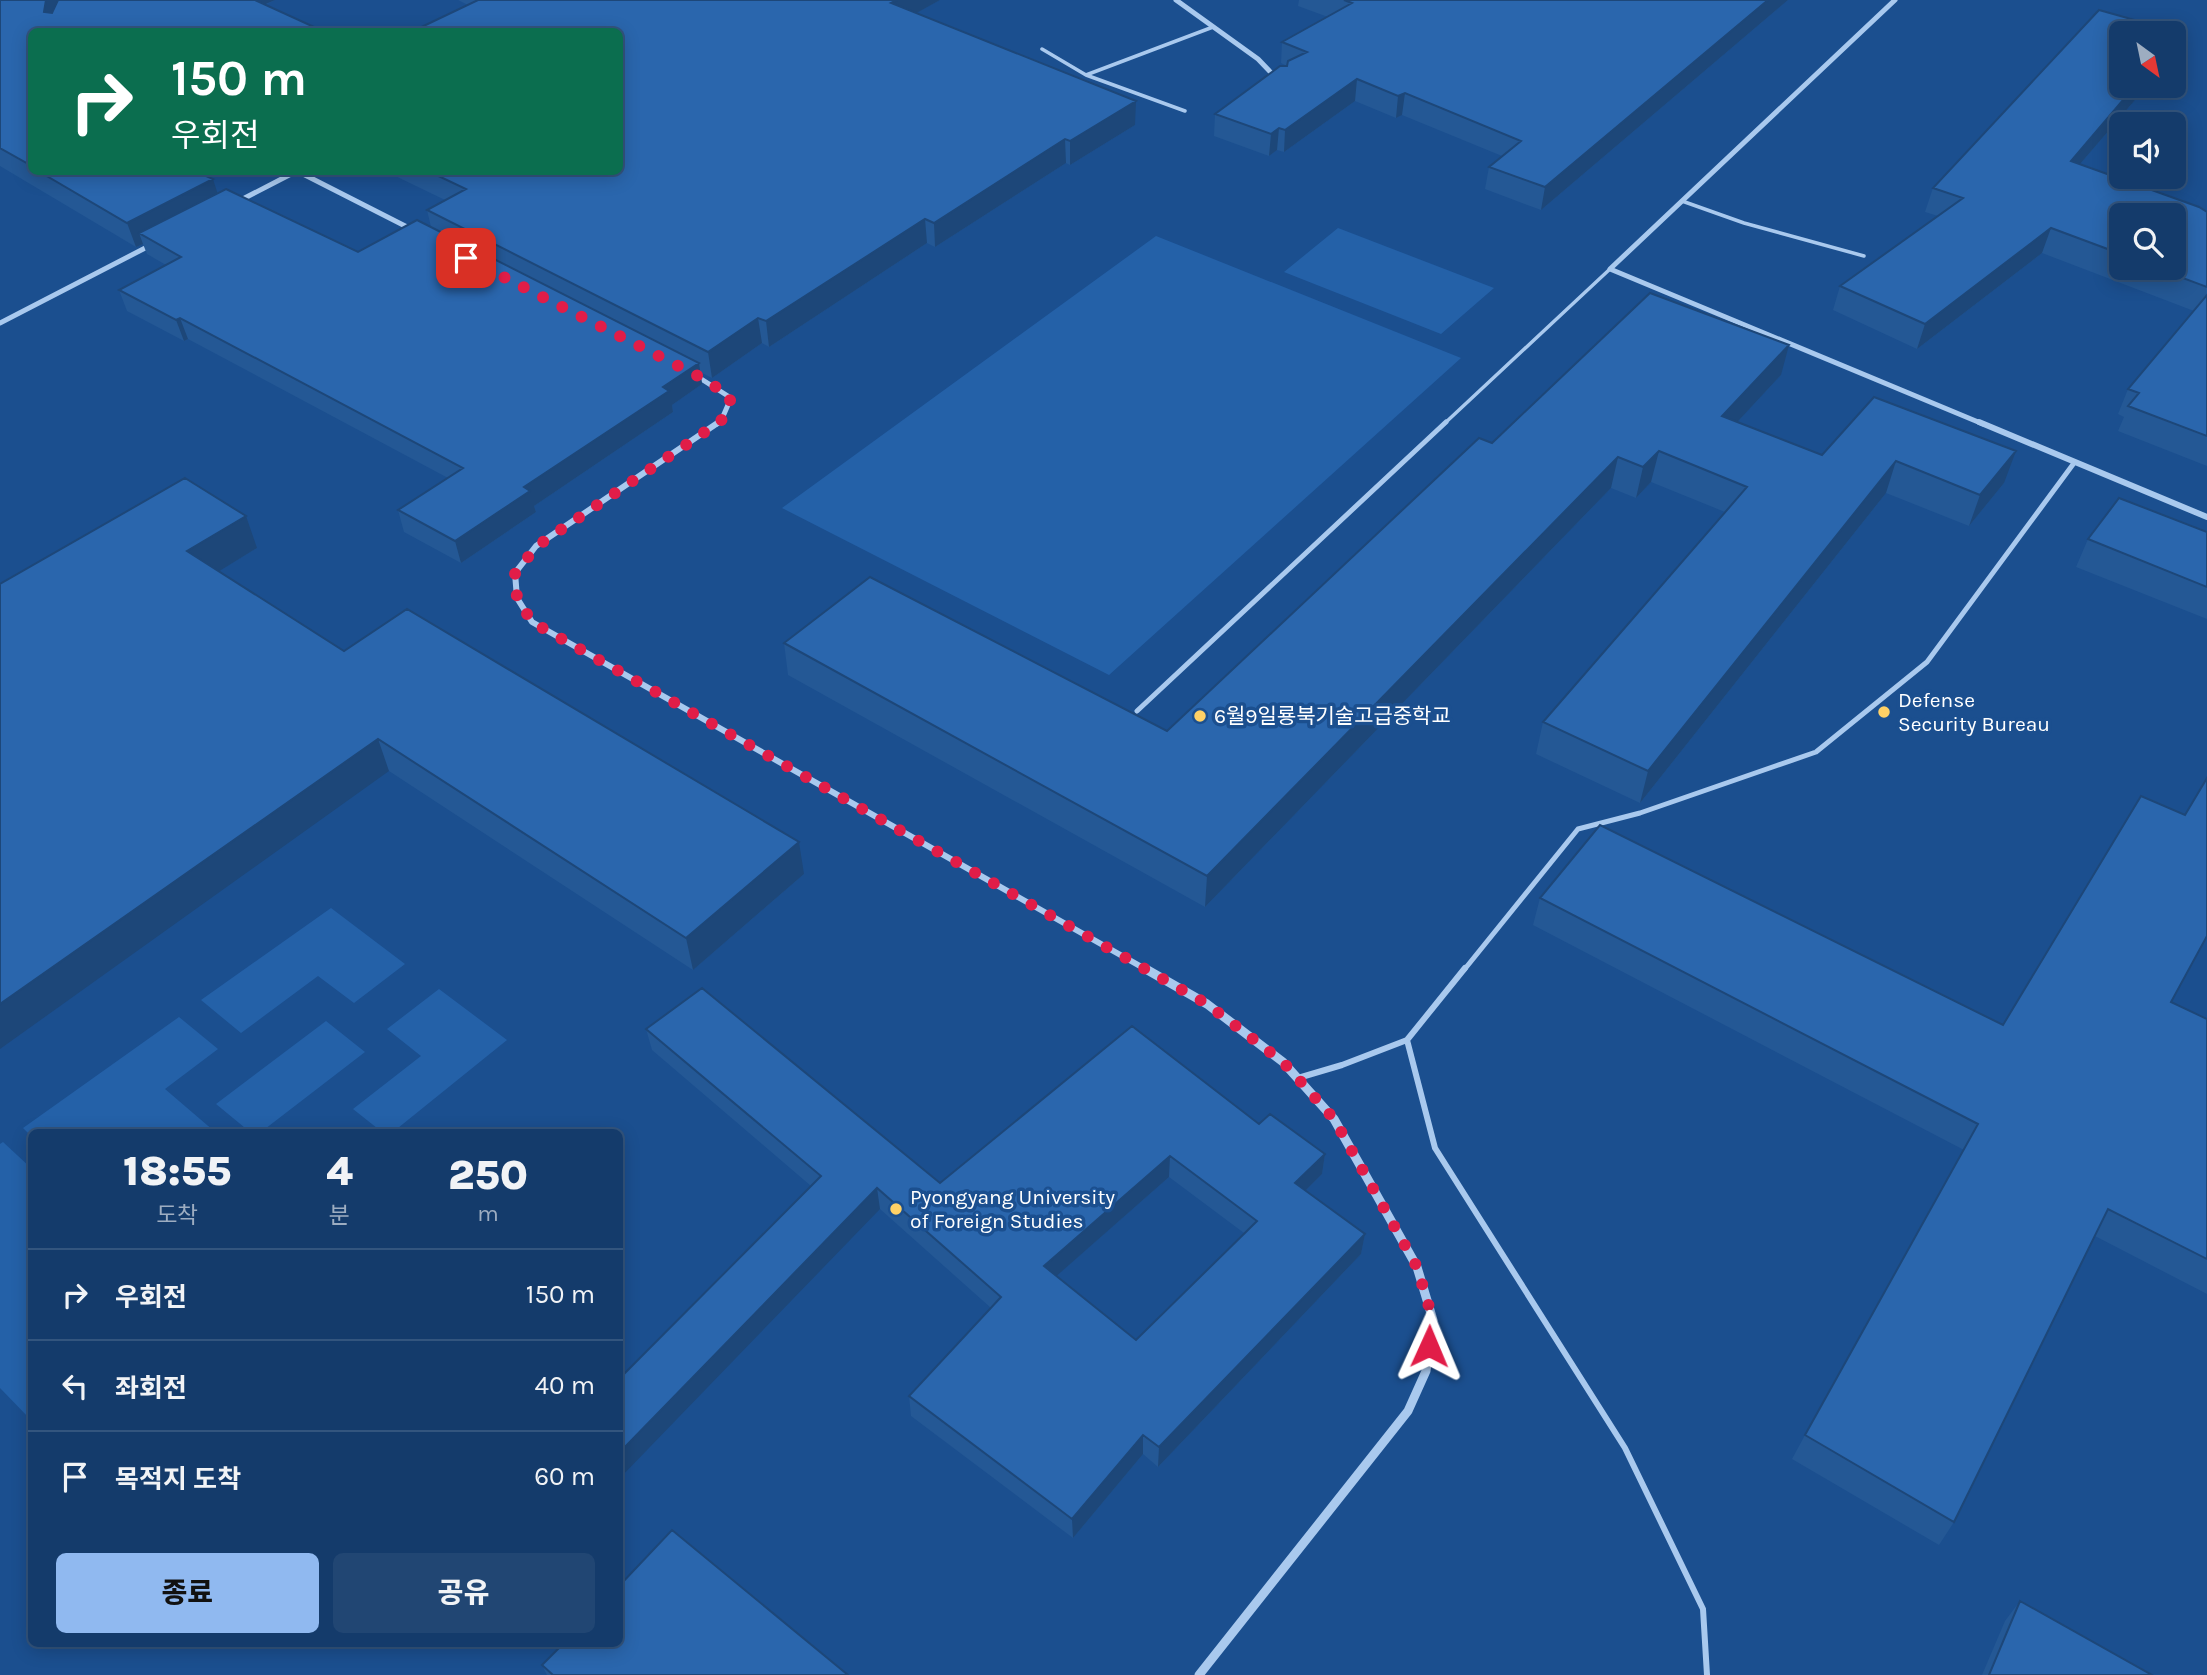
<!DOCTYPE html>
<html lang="ko">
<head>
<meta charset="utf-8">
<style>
	:root { --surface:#143b6b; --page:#214673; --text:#f1f3f6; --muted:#9dadc1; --line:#33557e; --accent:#90b9f0 }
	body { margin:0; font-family:Karla,"Noto Sans KR",sans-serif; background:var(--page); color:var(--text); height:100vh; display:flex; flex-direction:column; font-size:26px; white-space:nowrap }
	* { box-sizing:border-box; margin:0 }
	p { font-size:23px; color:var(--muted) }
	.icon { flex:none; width:38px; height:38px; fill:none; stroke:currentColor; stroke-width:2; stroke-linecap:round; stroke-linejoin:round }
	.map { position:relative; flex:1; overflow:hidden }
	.panel { position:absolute; left:28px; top:1129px; width:595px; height:518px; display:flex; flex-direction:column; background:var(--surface); border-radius:10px; box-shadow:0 4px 18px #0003,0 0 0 2px var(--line) }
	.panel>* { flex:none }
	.top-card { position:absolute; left:28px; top:28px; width:595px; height:147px; border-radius:10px; box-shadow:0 4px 18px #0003,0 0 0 2px var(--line); background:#0b6e4f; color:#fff; overflow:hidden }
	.needle { width:46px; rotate:147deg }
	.buttons { position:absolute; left:2109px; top:21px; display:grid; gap:14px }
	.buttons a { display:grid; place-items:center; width:77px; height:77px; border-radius:10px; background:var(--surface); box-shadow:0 4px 18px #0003,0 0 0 2px var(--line); font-size:35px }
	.pin { position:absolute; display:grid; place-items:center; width:60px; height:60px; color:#fff; margin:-30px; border-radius:14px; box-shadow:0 4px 10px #0006 }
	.me { position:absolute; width:77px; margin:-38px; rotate:1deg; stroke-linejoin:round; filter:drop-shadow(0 0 5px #0008) }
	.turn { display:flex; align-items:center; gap:24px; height:147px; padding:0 28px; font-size:32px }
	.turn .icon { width:91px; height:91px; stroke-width:2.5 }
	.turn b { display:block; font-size:49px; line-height:60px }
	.eta { display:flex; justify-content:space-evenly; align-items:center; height:119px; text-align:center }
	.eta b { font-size:42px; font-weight:800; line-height:49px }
	.action { display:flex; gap:14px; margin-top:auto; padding:14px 28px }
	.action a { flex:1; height:80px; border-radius:10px; background:var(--accent); color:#111; font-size:28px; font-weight:800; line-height:80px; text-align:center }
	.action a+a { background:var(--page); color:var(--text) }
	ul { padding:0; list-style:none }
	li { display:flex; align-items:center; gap:21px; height:91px; padding:0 28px; border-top:2px solid var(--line) }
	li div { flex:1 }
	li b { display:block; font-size:26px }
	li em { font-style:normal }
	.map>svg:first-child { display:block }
	.green { fill:#2461a8 }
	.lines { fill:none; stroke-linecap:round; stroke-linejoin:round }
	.service-far2 { stroke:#a9c9ee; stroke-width:3.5 }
	.service-far1 { stroke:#a9c9ee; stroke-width:5 }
	.service { stroke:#a9c9ee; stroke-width:6 }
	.minor-far2 { stroke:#a9c9ee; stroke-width:5 }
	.minor-far1 { stroke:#a9c9ee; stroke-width:6 }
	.minor { stroke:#a9c9ee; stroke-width:9 }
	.wall { fill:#245895; fill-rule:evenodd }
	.shaded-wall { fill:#1d4779 }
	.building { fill:#2a66ad; stroke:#1d4779; stroke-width:2; fill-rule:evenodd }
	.route { stroke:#e11d48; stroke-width:12; stroke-dasharray:0 21.6 }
	.poi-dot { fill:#ffd166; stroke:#1b4f8f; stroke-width:2.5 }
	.labels { text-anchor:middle; stroke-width:7; stroke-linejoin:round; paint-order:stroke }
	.poi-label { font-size:21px; fill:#fff; stroke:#1b4f8f; text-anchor:start }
</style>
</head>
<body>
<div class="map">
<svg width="2207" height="1675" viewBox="0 0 2207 1675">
	<rect width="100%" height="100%" fill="#1b4f8f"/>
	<!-- green -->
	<path class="green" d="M1338,228L1494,288L1441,334L1284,272Z
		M1156,236L1461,358L1109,675L782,508Z
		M331,908L405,964L354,1003L318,976L241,1033L201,1000Z
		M439,989L507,1040L393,1132H382L353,1109L421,1056L387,1029Z
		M179,1017L218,1049L165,1089L214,1131L212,1132H32L31,1136L23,1128Z
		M326,1021L365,1052L261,1132H250L216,1104Z
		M3,1142L31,1168V1420L0,1388V1144Z"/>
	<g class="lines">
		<!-- service-far2 -->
		<path class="service-far2" d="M1042,49L1086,75L1185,111
			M1086,75L1213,27
			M1682,201L1744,223L1864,256
			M1444,424L1610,269"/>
		<!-- service-far1 -->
		<path class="service-far1" d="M1137,711L1446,422
			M1464,970L1578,829L1640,813L1816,752L1927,662L2074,463"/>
		<!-- service -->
		<path class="service" d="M1407,1040L1435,1148L1625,1448L1703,1609L1707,1675
			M1298,1078L1342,1065L1407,1040L1465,968"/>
		<!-- minor-far2 -->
		<path class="minor-far2" d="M1176,0L1258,59L1277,79
			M1895,0L1610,269L1983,424
			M299,172L413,230
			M237,202L295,172
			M0,323L151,245
			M695,375L731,398L721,421L717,424"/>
		<!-- minor-far1 -->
		<path class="minor-far1" d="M719,422L536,546L515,573L517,598L532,622L1147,970
			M1979,422L2207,517"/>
		<!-- minor -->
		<path class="minor" d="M1144,968L1207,1004L1283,1062L1334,1119L1417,1267L1433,1320L1426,1371L1408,1411L1199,1675"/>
	</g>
	<!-- wall -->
	<path class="wall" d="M0,0H275L265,5L32,32V172H214L205,175L218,193L358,252L431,227L427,210L445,200L387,172H620L468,5L458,0H940L916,13L1135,125L1070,165L1066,163L935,247L927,243L769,347L762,343L712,378L700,372L702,384L672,405L673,412L534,506L536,512L461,563L404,532L398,510L448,478L188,339L184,341L127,311L119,290L166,265L147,254L143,244L136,247L0,166Z
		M1299,0H1788L1541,210L1485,189L1489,167L1502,156L1402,115L1396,118L1355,101L1284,152L1277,150L1269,156L1214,136L1215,114L1287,66L1281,63L1282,42L1328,17L1298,6Z
		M2147,86L2080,164L2207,212V466L2118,431L2124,417L2118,414L2128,389L2194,311L2042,253L1917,349L1833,310L1840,286L1938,216L1925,212L1933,188ZM2121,215L2174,268H2121Z
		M1781,375L1737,422L1822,455L1874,397L2004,483L1969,526L1886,493L1640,803L1536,754L1543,722L1725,512L1651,482L1636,498L1611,488L1205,907L788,675L784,643L1167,731L1492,443Z
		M2207,532V619L2076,567L2088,539Z
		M257,548L219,571L344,651L804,874L693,970L389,771L0,584Z
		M1540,898L2003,1025L2171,1002L2207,1019V1294L2095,1236L1954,1522L1939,1545L1792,1459L1805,1435L1964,1150L1533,925Z
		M646,1029L940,1183L1259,1124L1325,1154L1322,1174L1305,1191L1365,1234L1361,1254L1158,1467L1143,1454L1073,1538L911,1416L909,1396L991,1308L880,1209L811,1186L652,1050ZM1169,1177L1244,1233L1136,1340L1056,1276Z
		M2020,1601L2152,1675H1982L2005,1621Z
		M542,1665L848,1675H547Z"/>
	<!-- shaded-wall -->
	<path class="shaded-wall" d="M46,0H80L53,25L44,12Z
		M238,0H275L242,14Z
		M897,0H940L893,26L891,3Z
		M1768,0H1788L1541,210L1545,187Z
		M2181,33L2174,52V41Z
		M1357,79L1355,101L1284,152L1285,130Z
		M2135,86H2147L2062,185L2071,161Z
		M1405,93L1402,115L1396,118L1398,96Z
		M1136,101L1135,125L1070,165V141Z
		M1279,128L1277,150L1269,156L1271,134Z
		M1065,139L1066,163L935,247L934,223Z
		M179,172H214L184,186Z
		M213,179L221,204L139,233L143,244L136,247L127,223Z
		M925,219L927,243L769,347L766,321Z
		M2051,228L2042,253L1917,349L1925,324Z
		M180,318L188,339L184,341L176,320Z
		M758,318L762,343L712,378L708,352Z
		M1789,345L1781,375L1714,447L1722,416Z
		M699,363L702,384L672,405L673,412L534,506L536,512L461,563L455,541L524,487L663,387Z
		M1659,451L1651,482L1636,498L1643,467Z
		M2016,451L2004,483L1969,526L1980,495Z
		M1618,457L1611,488L1205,907L1207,876Z
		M1896,461L1886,493L1640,803L1648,771Z
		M246,516L257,548L200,583L187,551Z
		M378,739L389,771L0,1049V1004Z
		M799,842L804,874L693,970L686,938Z
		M1325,1154L1322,1174L1292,1204L1295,1183Z
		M1170,1156L1169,1177L1044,1287V1266Z
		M877,1188L880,1209L620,1478V1452Z
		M1365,1234L1361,1254L1158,1467L1159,1447Z
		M1143,1435V1454L1073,1538L1072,1519Z"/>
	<!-- building -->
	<path class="building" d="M0,0H46L44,12L52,13L58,0H255L325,32H32V166L0,148Z
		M478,0H897L891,3L1136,101L1070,141L1065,139L934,223L925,219L766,321L758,318L708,352L427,210L466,189L430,172H620V32H411Z
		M1344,0H1768L1545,187L1489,167L1521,141L1405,93L1398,96L1357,79L1285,130L1279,128L1271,134L1215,114L1280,66H1287L1288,61L1307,52L1282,42L1352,3Z
		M2099,10L2181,33L2174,41V33H2121V86H2135L2071,161L2199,207L2207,212V287L2156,268H2174V215H2121V254L2051,228L1925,324L1840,286L1963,198L1933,188Z
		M40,172H197L213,179L127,223Z
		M226,189L358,252L417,220L699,363L663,387L669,391L524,487L530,491L455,541L398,510L463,468L180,318L176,320L119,290L181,257L139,233Z
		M1650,293L1789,345L1722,416L1822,455L1874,397L2016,451L1980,495L1896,461L1648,771L1543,722L1747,487L1659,451L1643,467L1618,457L1207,876L784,643L870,577L1167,731L1479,438L1492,443Z
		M2207,295V436L2128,406L2139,393L2128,389Z
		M185,478L246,516L187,551L344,651L407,609L799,842L686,938L378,739L0,1004V584Z
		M2119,498L2207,532V587L2088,539Z
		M2207,778V936L2171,1002L2207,1019V1259L2108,1209L1954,1522L1805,1435L1978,1124L1540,898L1600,825L2003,1025L2141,796L2185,815Z
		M702,988L940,1183L1132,1026L1259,1124L1270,1114L1325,1154L1295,1183L1365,1234L1159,1447L1143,1435L1072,1519L909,1396L1001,1297L877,1188L620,1452V1378L821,1176L646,1029ZM1170,1156L1257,1221L1136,1340L1044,1266Z
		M672,1530L848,1675H553L542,1665L564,1643H620V1585Z
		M2020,1601L2152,1675H1989Z"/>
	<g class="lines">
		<!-- route -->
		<path class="route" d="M466,258L706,380L731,398L721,421L537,546L515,573L517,598L532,622L1207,1004L1283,1062L1334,1119L1417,1267L1433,1320L1429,1346"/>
	</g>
	<!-- markers -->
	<g class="poi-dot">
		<circle cx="1884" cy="712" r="7"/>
		<circle cx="1200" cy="716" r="7"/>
		<circle cx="896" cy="1209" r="7"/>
	</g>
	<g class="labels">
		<!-- poi labels -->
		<g class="poi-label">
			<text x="1898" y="707">Defense<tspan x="1898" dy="24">Security Bureau</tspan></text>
			<text x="1214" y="723">6월9일룡북기술고급중학교</text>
			<text x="910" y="1204">Pyongyang University<tspan x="910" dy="24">of Foreign Studies</tspan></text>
		</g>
	</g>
</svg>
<div class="buttons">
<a><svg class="needle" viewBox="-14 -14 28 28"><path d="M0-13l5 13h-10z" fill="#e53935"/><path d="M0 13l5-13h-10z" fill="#9dadc1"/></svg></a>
<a><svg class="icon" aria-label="sound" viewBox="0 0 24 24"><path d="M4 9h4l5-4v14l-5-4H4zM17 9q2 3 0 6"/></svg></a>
<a><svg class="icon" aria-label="search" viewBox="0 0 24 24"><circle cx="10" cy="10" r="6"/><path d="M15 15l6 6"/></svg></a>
</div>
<div class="pin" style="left:466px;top:258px;background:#d93025"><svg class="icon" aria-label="arrive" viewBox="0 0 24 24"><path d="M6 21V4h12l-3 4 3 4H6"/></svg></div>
<svg class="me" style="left:1429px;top:1346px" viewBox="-20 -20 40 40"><path d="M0-17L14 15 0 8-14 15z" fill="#e11d48" stroke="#fff" stroke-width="4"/></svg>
<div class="top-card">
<div class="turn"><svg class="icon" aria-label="right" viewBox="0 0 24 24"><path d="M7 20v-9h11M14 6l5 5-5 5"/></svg><div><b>150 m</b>우회전</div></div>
</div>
<section class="panel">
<div class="eta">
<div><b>18:55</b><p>도착</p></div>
<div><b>4</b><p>분</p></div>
<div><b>250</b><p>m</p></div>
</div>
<ul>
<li><svg class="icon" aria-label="right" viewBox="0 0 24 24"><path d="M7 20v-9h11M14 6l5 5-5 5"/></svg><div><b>우회전</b></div><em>150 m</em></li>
<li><svg class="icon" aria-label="left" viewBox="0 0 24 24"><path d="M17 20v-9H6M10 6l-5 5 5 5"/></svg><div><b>좌회전</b></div><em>40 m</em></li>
<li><svg class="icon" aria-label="arrive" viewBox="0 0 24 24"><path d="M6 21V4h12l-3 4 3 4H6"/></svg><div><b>목적지 도착</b></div><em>60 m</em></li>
</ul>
<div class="action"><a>종료</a><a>공유</a></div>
</section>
</div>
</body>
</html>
